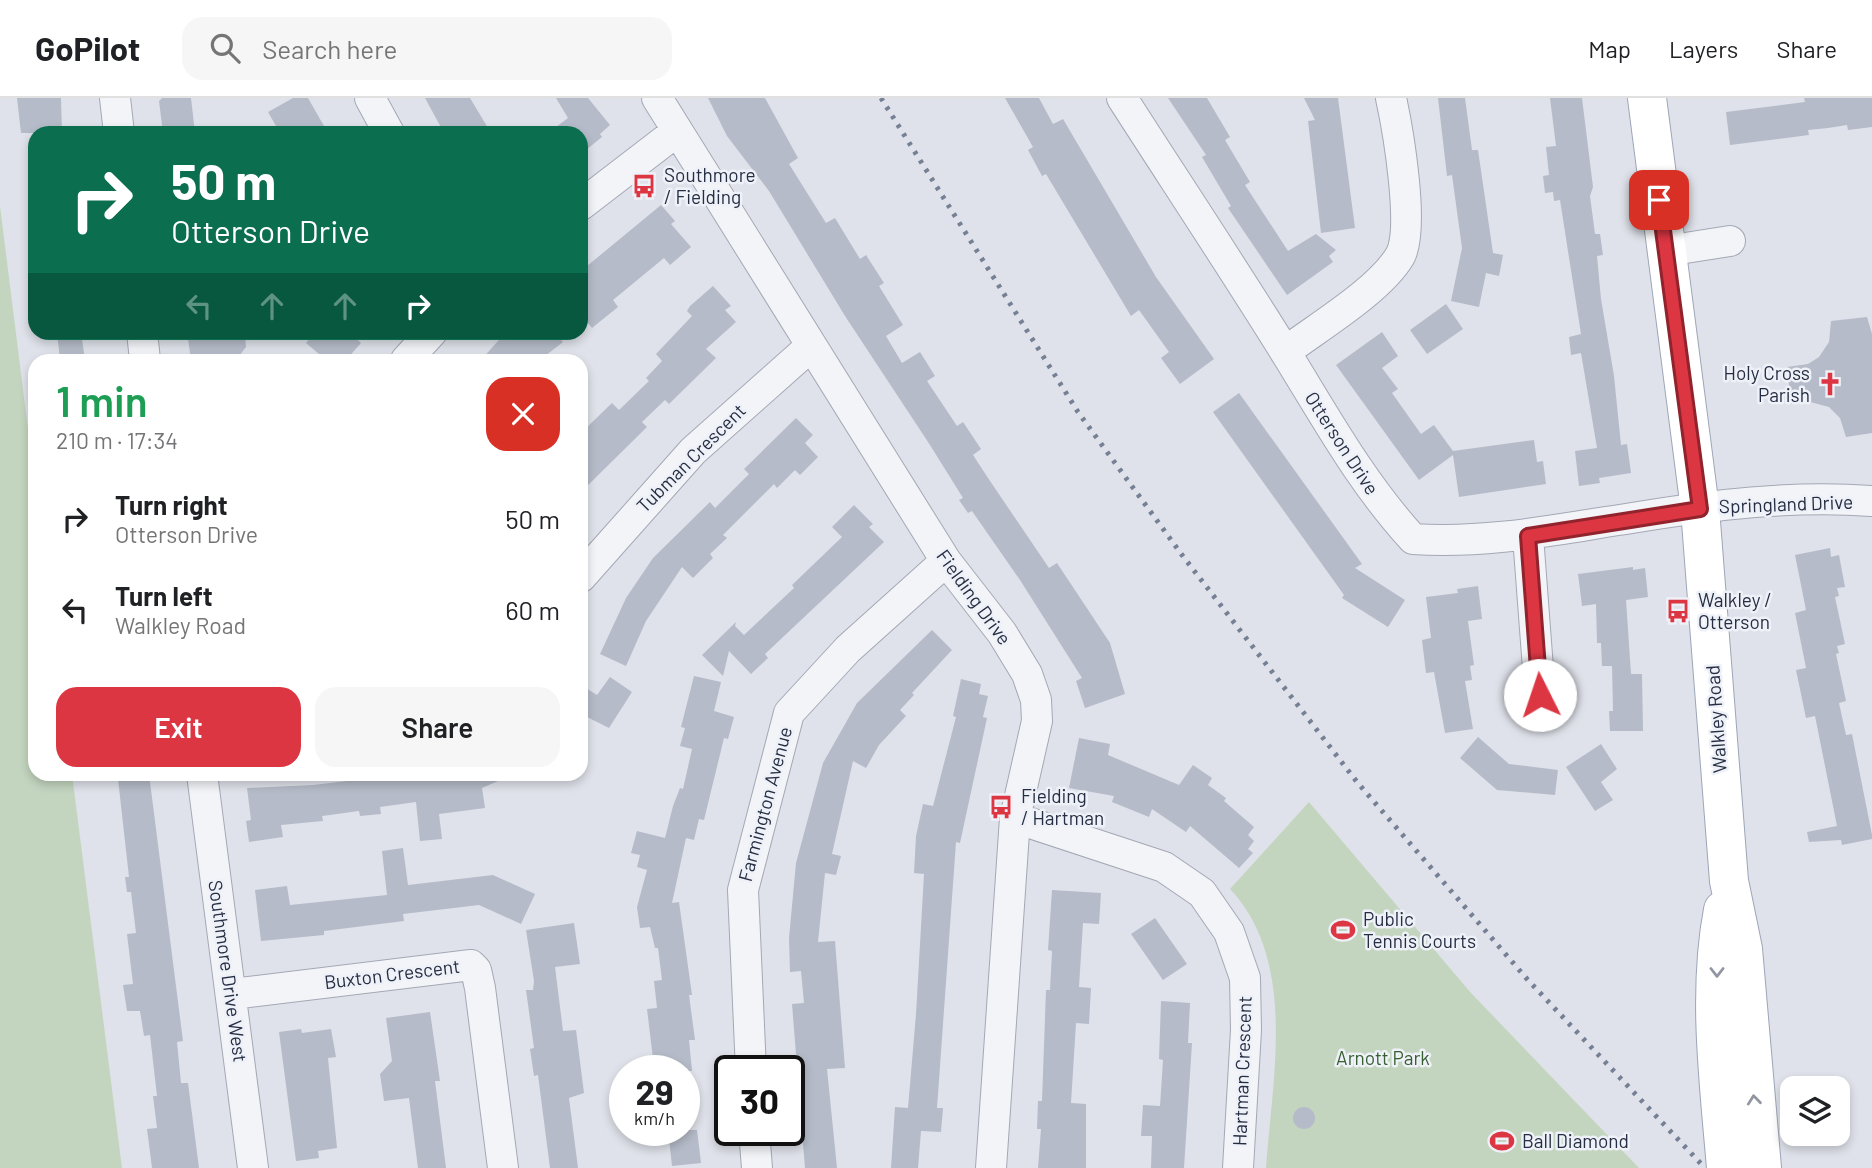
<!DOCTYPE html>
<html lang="en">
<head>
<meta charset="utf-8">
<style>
	:root { --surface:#fff; --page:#f6f6f6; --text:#202124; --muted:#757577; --line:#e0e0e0; --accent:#dd3643 }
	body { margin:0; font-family:Barlow,sans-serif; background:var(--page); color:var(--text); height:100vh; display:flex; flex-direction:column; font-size:26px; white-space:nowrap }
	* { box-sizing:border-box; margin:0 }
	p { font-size:23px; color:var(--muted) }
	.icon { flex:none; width:38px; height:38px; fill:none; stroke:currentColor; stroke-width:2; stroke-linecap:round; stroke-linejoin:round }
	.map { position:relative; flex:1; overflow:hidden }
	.panel { position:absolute; left:28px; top:256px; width:560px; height:427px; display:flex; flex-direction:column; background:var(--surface); border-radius:21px; box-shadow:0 4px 10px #0003 }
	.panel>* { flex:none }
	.banner { position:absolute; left:28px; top:28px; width:560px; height:214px; border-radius:21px; box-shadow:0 4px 10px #0003; background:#0b6e4f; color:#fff; overflow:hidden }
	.controls { position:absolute; left:1780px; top:978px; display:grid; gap:14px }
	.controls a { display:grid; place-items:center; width:70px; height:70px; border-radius:14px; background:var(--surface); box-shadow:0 4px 10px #0003; font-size:35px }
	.speed { position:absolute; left:609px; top:957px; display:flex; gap:14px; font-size:35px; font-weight:700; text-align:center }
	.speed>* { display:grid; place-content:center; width:91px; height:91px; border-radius:50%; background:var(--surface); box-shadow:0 4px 10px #0003; line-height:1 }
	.speed small { font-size:18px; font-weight:400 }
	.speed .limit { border:4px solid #111; border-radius:10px; background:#fff; color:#111 }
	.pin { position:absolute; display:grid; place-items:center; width:60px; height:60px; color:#fff; margin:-30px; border-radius:14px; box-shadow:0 4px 10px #0006 }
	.me { position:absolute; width:77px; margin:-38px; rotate:356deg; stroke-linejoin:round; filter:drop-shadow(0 0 5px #0008) }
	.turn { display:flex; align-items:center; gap:24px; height:147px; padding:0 28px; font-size:32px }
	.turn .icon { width:91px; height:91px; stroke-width:2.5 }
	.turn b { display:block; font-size:49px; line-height:60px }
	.lanes { display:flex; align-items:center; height:66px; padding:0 28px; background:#0003; justify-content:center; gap:35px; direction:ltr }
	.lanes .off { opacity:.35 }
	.round { display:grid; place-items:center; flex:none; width:74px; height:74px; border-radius:21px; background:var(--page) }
	.head { display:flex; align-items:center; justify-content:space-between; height:119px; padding:0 28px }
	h1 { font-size:42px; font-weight:600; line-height:52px; color:#1e9e55 }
	.action { display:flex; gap:14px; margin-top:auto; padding:14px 28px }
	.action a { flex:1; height:80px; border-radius:21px; background:var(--accent); color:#fff; font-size:28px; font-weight:600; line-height:80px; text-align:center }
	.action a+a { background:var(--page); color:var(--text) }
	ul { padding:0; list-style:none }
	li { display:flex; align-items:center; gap:21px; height:91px; padding:0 28px }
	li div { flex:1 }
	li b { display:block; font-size:26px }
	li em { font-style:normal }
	header { display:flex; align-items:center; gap:42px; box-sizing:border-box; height:98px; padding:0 35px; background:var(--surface); border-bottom:2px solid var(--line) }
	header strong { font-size:33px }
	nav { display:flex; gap:38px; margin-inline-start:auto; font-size:24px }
	.search { width:490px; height:63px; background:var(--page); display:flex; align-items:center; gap:18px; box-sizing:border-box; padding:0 24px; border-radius:21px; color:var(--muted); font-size:26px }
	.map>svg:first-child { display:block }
	.green { fill:#c3d5bf }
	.building { fill:#b5bbc8 }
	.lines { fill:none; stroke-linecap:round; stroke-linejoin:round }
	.minor-casing { stroke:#a4a8b5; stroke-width:32 }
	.major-casing { stroke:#9da5b7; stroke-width:40 }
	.minor { stroke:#f2f4f8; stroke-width:30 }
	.major { stroke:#fff; stroke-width:38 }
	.rail { stroke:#768095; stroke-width:5; stroke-dasharray:3.5 7; stroke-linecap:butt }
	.oneway { stroke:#9296a1 }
	.route-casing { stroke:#90232c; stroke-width:18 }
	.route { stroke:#dd3643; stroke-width:12 }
	.labels { text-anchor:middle; stroke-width:5; stroke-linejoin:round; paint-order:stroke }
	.poi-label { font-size:19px; fill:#262e43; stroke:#eef1f7; text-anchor:start }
	.street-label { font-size:19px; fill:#262e43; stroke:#eef1f7 }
	.park-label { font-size:19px; fill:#376032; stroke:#eef1f7 }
</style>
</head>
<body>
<header>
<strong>GoPilot</strong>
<div class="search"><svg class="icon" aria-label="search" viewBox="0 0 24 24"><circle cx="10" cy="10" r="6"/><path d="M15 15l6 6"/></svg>Search here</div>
<nav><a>Map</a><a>Layers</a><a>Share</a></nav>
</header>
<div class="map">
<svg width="1872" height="1070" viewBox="0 0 1872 1070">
	<rect width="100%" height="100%" fill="#dfe2ea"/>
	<!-- green -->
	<path class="green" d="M0,108L35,387V676H72L122,1070H0Z
		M1309,704L1471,895L1639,1070H1266C1272,981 1298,863 1230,791Z"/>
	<!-- building -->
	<path class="building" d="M17,0H61L62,35H21Z
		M162,0H191L195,35H163L159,3Z
		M293,0H308L328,35H280L268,14Z
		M425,0H470L491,35H444Z
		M556,0H588L610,27L600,36L602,39L581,56V35H548L568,20Z
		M708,0H765L798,60L789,66L826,125L835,120L860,161L866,157L884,185L879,188L903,227L886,238L902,265L920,254L935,278L927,283L957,328L963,324L981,351L973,357L990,383L1049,470L1057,465L1110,545L1125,596L1085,610L1076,583L1082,580L1020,482L972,413L968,415L959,402L963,400L930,347L845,218L769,93L727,38Z
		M1005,0H1039L1053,26L1063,21L1156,179L1214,261L1180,286L1161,260L1169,254L1139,212L1131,218L1046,76L1042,78L1028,52L1033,49Z
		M1168,0H1207L1230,39L1225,42L1250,84L1245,87L1288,153L1316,136L1336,152L1329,158L1333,164L1287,197L1228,110L1231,108L1202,59L1206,57Z
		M1304,0H1338L1355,130L1321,135L1308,23L1315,22Z
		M1438,0H1465L1472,52H1478L1493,155L1503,157L1499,178L1486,175L1479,209L1451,203L1462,150L1452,77L1447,78Z
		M1550,0H1582L1593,89L1590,98L1595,136H1600L1603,157L1597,158L1601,201L1614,278L1621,347L1627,346L1631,375L1599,380L1600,385L1579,388L1575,353L1597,350L1581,255L1571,257L1569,239L1581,236L1560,102L1554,103L1553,94L1545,95L1543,78L1549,77L1546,49L1556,48Z
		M1804,0H1872V29L1848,32L1847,27L1828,30L1808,32L1809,37L1730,47L1726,14L1805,4Z
		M661,107L675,123L671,126L691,149L670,167L664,160L613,202L618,209L592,230L581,216V173Z
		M713,188L731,208L725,212L736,224L706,251L716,260L669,306L665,302L642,324L647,329L581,394V335L612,305L619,312L649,283L646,280L662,263L656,256L692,218L687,213L690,208Z
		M1446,206L1463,231L1427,256L1410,232Z
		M1867,219L1872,236V335L1846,339L1840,320L1829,309L1810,304L1791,306L1787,269L1808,266L1819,259L1829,244L1831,223Z
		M57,234H81L85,262H60Z
		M187,234H239V239L245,238L246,249L239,258L219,262H191Z
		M315,234H349L361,245L346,262H326L306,245Z
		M506,234H555L563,244L540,262H481Z
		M1382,234L1398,258L1382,270L1398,291L1392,295L1421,336L1434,327L1453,353L1534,342L1537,364L1543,363L1546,386L1459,399L1453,357L1419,382L1336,267Z
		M1239,295L1362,466L1355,470L1405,502L1388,529L1342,500L1344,497L1213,314Z
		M796,320L813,337L805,345L818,359L800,377L795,372L777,390L774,386L723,437L727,440L710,456L713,460L693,480L682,469L646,523L626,568L600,556L626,500L653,460L710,404L715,410L749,376L744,371Z
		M854,407L873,426L869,429L884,444L765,556L768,560L751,576L729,553L723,578L702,557L736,524L735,528L744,537L794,490L792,487L842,439L832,429Z
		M1830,450L1831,459L1839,457L1845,489L1837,490L1839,498L1835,499L1845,546L1837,548L1839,555L1836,556L1846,603L1839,605L1846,637L1852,636L1872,737V741L1842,747L1841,742L1809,744L1807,734L1837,728L1815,618L1806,620L1796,572L1806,570L1795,515L1806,512L1795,457Z
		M1633,469V472L1645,470L1648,499L1626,502L1631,576H1642L1643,633H1610L1609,613H1613L1612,568H1602L1601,545H1597L1596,506L1582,508L1578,476Z
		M1478,488L1482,521L1468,523L1474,567L1470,568L1472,582L1465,583L1473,631L1445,635L1434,574L1426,575L1422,542L1431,540L1426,499L1458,495L1457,491Z
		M932,532L952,552L912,595L914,597L900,612L906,618L879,647L866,670L853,663L832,756L841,758L836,777L825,775L818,844L835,843L845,970L827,971L837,1070H805L792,906L804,905L801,873L790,874L789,840L796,765L823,665L857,605Z
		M694,578L721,584L714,613L734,619L728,641L724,640L704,722L699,721L694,742L686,740L672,805L679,804L692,897H689L695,942H689L692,973H663V968L654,969L647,911L657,910L654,883L662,882L658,850H655L650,829L640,830L637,809L647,772L637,769L640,757L631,755L637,733L665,740L673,708L680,690L683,691L692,651L680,648L685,630L681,629Z
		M610,579L632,594L609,630L581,616V587L597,597Z
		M961,581L981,586L979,596L988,598L983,619L987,620L960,745L956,744L937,1010H943L941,1034L921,1033L918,1070H891L895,1009L908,1010L916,916L924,776L914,775L916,738L923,706L933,708L956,619L953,618Z
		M1478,639L1509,666L1558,672L1555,697L1497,692L1460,660Z
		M1079,640L1110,646L1108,657L1179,687L1193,667L1212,680L1208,687L1226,700L1224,703L1254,729L1248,737L1254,743L1248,751L1253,755L1239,770L1190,728L1186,734L1152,711L1149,719L1112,704L1114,698L1069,690Z
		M1601,646L1617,671L1601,684L1613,702L1595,713L1566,669Z
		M120,676H149L183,943L177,944L181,985H188L199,1070H152L147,1031L157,1030L153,998H157L150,937L144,938L140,913H127L123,887L133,886L127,836L136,835L131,794H127L125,779H129L118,681H121Z
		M407,676H514L482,690L485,710L439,716L442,741L420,743L416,704L380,709L381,716L360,718L359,713L322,718L323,723L281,727L283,739L249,744L246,723L251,722L247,690L313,687Z
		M403,750L408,787L493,777L535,796L521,826L479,807L403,816L404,823L324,833V837L261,843L255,792L287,788L290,807L387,797L382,753Z
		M1052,792L1101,795L1099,826L1083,825L1079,889L1091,890L1089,926L1076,925L1071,1005L1086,1006V1070H1038L1041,1031H1037L1038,1003H1042L1046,892H1050L1052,853L1048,852Z
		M1155,820L1187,866L1163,882L1131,836Z
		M574,825L580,866L555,869L563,933L576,932L584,995L569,1000L578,1070H550L538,977L534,978L530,951L534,950L526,892H533L534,883L526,832Z
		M1161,903L1190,905L1188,945H1192L1184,1070H1151L1152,1038H1141L1143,1007L1160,1008L1163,962L1159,961Z
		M430,914L440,983H435L446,1070H418L409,1000L384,1003L380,976L392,963L386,920Z
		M301,931L302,935L331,931L336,959L328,960L337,1050L318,1053L319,1060L296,1063L279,934Z
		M1293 1020a11 11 0 1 1 22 0a11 11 0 1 1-22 0Z
		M668,1032H697L701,1065L672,1068Z"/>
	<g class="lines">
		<!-- minor casing -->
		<g class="minor-casing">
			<path id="minor" d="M115,0L119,35
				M370,0L389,35
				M657,0L946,463L1002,535L1027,576L1036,602L1037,623L1015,720L991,1070
				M1122,0C1176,84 1231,167 1284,252C1325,318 1360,383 1413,441C1489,446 1558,431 1632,420C1711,407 1792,397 1872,403
				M581,107L676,34
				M1666,153L1730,143
				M142,234L145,262
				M1285,254C1318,229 1379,193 1400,158C1415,131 1398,32 1391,0
				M406,262L432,234
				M1528,438L1540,597
				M581,479L693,353L810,249
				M202,676L253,1070
				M1015,720L1164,769L1202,795L1229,834L1245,880L1246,932L1238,1070
				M232,896L471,867L476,872L480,890L503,1070
				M751,973L743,792L789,615L848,551L946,463
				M754,1032L757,1070"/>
		</g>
		<!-- major casing -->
		<g class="major-casing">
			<path id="major" d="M1647,0L1700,411L1729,783L1743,851L1762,1070
				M1723,812C1707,895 1719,986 1726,1070"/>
		</g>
		<!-- minor -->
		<use href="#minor" class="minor"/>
		<!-- major -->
		<use href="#major" class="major"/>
		<!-- rail -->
		<path class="rail" d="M881,0L1078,314L1182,457L1357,684L1527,881L1705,1070"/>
	</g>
	<!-- one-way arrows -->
	<defs><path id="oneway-chevron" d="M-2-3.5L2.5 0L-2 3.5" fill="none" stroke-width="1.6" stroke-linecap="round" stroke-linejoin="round" transform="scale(1.75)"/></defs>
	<g class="oneway">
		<use href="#oneway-chevron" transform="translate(1717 874) rotate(90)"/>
		<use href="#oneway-chevron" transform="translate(1754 1002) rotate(-96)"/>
	</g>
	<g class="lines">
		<!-- route casing -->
		<g class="route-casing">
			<path id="route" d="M1540,597L1528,438L1700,411L1659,102"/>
		</g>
		<!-- route -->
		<use href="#route" class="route"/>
	</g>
	<!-- icons -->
	<defs>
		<g id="bus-bare" transform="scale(1.89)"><path d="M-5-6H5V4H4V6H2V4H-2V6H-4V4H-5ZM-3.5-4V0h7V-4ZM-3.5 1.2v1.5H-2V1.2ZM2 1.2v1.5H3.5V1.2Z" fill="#dd3643" stroke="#eef1f7" stroke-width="2.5" paint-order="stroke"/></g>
		<g id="church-bare" transform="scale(1.89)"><path d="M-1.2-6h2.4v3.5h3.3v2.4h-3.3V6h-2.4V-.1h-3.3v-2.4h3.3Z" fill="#dd3643" stroke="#eef1f7" stroke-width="2.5" paint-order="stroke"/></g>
		<g id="stadium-bare" transform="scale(1.89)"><path d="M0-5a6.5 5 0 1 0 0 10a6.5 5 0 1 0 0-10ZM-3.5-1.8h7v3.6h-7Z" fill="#dd3643" stroke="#eef1f7" stroke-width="2.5" paint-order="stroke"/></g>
	</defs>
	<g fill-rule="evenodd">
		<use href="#bus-bare" x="644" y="88"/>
		<use href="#church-bare" x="1830" y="286"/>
		<use href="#bus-bare" x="1678" y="513"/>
		<use href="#bus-bare" x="1001" y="709"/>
		<use href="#stadium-bare" x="1343" y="832"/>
		<use href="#stadium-bare" x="1502" y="1043"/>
	</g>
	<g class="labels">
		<!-- poi labels -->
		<g class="poi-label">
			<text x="664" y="84">Southmore<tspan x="664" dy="22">/ Fielding</tspan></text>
			<text x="1810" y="282" text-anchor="end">Holy Cross<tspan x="1810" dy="22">Parish</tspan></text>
			<text x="1698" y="509">Walkley /<tspan x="1698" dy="22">Otterson</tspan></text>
			<text x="1021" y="705">Fielding<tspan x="1021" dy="22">/ Hartman</tspan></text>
			<text x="1363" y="828">Public<tspan x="1363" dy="22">Tennis Courts</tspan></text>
			<text x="1522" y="1050">Ball Diamond</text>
		</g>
		<!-- street labels -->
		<g class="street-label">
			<text transform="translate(1342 345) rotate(57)" y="7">Otterson Drive</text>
			<text transform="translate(691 360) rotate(-45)" y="7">Tubman Crescent</text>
			<text transform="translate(1786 406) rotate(-2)" y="7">Springland Drive</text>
			<text transform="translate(974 499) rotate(54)" y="7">Fielding Drive</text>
			<text transform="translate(1716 621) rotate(-94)" y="7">Walkley Road</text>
			<text transform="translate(765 706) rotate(-75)" y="7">Farmington Avenue</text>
			<text transform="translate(228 873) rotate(82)" y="7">Southmore Drive West</text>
			<text transform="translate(392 876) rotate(-7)" y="7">Buxton Crescent</text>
			<text transform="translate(1242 973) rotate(-88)" y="7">Hartman Crescent</text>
		</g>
		<!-- park labels -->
		<g class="park-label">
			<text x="1383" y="967">Arnott Park</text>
		</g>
	</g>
</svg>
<div class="controls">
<a><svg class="icon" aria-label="layers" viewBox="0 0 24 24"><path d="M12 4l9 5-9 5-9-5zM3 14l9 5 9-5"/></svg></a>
</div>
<div class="speed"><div>29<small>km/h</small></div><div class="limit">30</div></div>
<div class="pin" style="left:1659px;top:102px;background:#d93025"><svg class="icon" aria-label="arrive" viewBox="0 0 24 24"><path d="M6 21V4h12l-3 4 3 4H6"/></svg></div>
<svg class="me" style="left:1540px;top:597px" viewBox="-20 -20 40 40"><circle r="19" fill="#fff"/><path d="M0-13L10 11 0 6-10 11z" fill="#dd3643"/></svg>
<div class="banner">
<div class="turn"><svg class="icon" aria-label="right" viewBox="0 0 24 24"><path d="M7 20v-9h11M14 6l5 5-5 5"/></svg><div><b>50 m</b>Otterson Drive</div></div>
<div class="lanes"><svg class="icon off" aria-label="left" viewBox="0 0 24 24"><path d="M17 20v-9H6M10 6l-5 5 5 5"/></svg><svg class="icon off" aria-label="ahead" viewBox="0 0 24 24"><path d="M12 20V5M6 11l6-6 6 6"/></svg><svg class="icon off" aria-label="ahead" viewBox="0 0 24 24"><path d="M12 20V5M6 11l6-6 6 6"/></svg><svg class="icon" aria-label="right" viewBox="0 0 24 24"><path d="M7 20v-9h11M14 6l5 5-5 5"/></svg></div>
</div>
<section class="panel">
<div class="head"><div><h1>1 min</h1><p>210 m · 17:34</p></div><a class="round" style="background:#d93025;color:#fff"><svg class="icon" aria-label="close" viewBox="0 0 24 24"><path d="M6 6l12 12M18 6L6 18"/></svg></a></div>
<ul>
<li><svg class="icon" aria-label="right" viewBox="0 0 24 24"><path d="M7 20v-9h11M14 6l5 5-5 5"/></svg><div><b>Turn right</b><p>Otterson Drive</p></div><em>50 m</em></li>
<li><svg class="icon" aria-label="left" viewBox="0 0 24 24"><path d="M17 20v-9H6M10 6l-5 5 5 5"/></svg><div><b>Turn left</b><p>Walkley Road</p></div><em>60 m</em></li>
</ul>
<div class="action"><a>Exit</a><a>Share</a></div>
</section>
</div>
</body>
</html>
